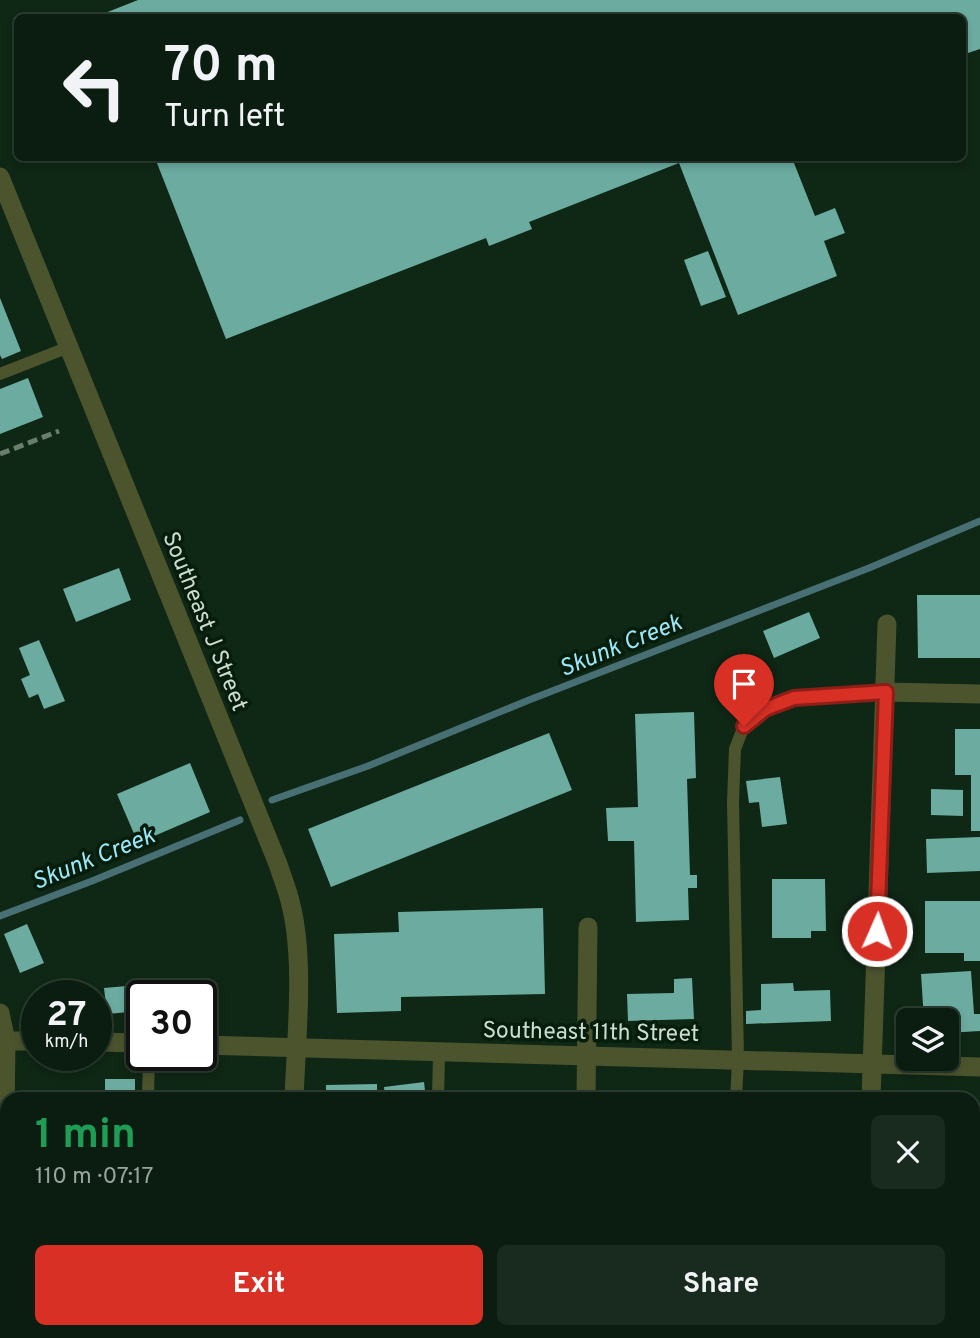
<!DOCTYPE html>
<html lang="en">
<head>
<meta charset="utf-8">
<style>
	:root { --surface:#0b1d10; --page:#192a1e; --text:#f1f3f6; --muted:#9aa29f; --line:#2b3b30; --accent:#d93025 }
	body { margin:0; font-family:Overpass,sans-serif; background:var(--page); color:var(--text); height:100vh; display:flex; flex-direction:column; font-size:26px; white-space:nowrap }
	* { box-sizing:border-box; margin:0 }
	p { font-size:23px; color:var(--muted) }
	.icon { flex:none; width:38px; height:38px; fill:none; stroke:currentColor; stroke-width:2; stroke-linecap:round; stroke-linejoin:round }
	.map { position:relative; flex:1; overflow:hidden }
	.panel { position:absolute; left:0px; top:1092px; width:980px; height:247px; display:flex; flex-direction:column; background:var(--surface); border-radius:21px 21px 0 0; box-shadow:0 4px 10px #0003,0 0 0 2px var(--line) }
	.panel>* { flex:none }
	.banner { position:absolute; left:14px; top:14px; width:952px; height:147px; border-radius:10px; box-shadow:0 4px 10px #0003,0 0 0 2px var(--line); background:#0b1d10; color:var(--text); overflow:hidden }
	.controls { position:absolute; left:896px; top:1008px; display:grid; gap:14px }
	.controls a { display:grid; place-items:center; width:63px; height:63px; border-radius:10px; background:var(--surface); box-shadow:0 4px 10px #0003,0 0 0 2px var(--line); font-size:35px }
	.speed { position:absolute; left:21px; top:980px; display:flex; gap:14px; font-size:35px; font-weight:700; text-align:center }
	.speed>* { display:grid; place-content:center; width:91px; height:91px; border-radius:50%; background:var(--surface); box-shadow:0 4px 10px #0003,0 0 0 2px var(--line); line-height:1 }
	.speed small { font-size:18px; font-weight:400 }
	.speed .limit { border:4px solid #111; border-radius:10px; background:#fff; color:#111 }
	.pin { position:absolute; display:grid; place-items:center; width:60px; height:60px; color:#fff; margin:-72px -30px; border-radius:50% 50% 50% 0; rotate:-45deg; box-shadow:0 0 7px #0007 }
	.pin .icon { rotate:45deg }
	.me { position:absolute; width:77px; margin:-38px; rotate:2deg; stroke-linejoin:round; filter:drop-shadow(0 0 5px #0008) }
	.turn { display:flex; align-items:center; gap:24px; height:147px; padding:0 35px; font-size:32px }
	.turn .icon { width:91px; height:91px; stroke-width:2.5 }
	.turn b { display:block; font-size:49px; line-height:60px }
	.round { display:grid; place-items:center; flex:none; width:74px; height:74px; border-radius:10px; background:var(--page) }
	.head { display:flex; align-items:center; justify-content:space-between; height:119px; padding:0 35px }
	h1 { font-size:42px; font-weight:700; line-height:52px; color:#1e9e55 }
	.action { display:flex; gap:14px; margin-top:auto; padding:14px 35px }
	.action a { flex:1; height:80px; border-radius:10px; background:var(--accent); color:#fff; font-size:28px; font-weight:700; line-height:80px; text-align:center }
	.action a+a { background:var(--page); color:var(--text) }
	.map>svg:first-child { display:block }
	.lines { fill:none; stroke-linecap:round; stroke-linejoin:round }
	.stream { stroke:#487074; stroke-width:7 }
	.building { fill:#6baba0 }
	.service { stroke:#4c542e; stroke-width:12 }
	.minor { stroke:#4c542e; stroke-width:19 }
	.tertiary { stroke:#4c542e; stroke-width:19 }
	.rail { stroke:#6a7d6e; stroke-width:5; stroke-dasharray:10 5; stroke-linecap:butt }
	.route-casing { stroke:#8d1f18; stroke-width:18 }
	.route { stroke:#d93025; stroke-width:12 }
	.labels { text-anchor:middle; stroke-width:7; stroke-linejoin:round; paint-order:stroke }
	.street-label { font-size:23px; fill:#cddcd0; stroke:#061d0c }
	.water-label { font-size:24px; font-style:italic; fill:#9ce8fa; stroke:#061d0c }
</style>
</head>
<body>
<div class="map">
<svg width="980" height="1338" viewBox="0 0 980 1338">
	<rect width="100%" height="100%" fill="#0f2715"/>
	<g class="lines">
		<!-- stream -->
		<path class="stream" d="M272,800L368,766L529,700L869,568L980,521
			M0,916L92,881L240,820"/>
	</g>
	<!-- building -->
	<path class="building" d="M138,0H980V49L962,55V18H101L100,15Z
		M155,158H792L815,216L835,208L845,233L824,241L837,276L738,315L679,163L529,222L532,229L489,246L486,238L226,339Z
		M708,251L726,297L701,306L684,260Z
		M0,298L21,351L2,359L0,355Z
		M28,378L43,417L0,434V389Z
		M119,568L131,600L76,622L63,589Z
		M917,595H980V658H918Z
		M809,612L820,638L774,658L763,631Z
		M39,640L65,701L44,709L38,694L29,698L21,679L30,675L19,648Z
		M694,712L696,778L687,779L690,875H697V888H688L689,920L636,922L634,841H608L606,808L638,807L635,714Z
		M955,729H980V831H971V775H955Z
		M549,733L572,790L331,887L308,829Z
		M190,763L210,812L138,843L117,794Z
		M780,777L787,824L762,827L759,802L749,803L746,781Z
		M931,789L963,790V816L931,815Z
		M980,837V871L927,873L926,839Z
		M772,879H825L826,931H811V938H772Z
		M925,901H980V961H964V953H925Z
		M543,908L545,994L401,997V1011L337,1013L334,934L399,932L398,912Z
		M27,924L44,963L20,973L4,934Z
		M971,971L974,1014H980V1031L947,1033V1020H924L921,974Z
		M692,978L694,1019L628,1021L627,994L674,993V979Z
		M793,983L794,991L830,990L831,1021L746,1024V1011L761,1010V984Z
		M127,986L129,1012L107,1014L104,988Z
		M105,1079H135V1099H113V1094H105Z
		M424,1082L426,1099H385L384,1087Z
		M377,1084V1099H326V1085Z
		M499,1093L546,1094V1099H499Z
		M973,1113H980V1143H973Z
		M980,1156V1189H973V1157Z
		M973,1212H980V1249H973Z
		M337,1332H414V1338H337Z
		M502,1332H535V1334L502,1337Z
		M622,1332H697V1338H622Z"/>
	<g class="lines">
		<!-- service -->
		<path class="service" d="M0,374L69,347
			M148,1099L149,1055
			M438,1099L439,1052
			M736,1099L738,1059L733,802L735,749L744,726L765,709L794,698L886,692
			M144,1338V1332
			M435,1338V1332
			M725,1338V1332"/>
		<!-- minor -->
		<path class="minor" d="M886,692L980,694
			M0,1013L6,1041L2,1338
			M6,1041H37
			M96,1042L142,1043
			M201,1045L980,1067
			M586,1099L588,927
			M871,1099L887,624
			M582,1338V1332
			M863,1338V1332"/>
		<!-- tertiary -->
		<path class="tertiary" d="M0,177L278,864C282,877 288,891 291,905C305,961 296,1041 294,1099
			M287,1338L288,1332"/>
		<!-- rail -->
		<path class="rail" d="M0,454L59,431"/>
	</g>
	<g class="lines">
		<!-- route casing -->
		<g class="route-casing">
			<path id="route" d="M744,726L765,709L794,698L886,692L877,931"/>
		</g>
		<!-- route -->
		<use href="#route" class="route"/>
	</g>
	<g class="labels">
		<!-- street labels -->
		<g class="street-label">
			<text transform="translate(206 621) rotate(68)" y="8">Southeast J Street</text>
			<text transform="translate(591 1031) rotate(1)" y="8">Southeast 11th Street</text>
		</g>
		<!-- water labels -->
		<g class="water-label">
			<text transform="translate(620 645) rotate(-22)" y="8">Skunk Creek</text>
			<text transform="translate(93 858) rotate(-22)" y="8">Skunk Creek</text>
		</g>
	</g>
</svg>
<div class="controls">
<a><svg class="icon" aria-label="layers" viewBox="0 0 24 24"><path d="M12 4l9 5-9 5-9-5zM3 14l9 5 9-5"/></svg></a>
</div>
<div class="speed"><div>27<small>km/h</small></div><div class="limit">30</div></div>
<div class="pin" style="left:744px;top:726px;background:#d93025"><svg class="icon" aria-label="arrive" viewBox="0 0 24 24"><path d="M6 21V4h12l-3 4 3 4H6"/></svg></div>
<svg class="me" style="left:877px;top:931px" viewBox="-20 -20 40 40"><circle r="17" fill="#d93025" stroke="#fff" stroke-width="3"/><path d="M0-11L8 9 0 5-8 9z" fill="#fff"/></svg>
<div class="banner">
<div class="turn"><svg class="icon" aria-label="left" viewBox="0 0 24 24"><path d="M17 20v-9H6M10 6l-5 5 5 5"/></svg><div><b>70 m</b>Turn left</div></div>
</div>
<section class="panel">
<div class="head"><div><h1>1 min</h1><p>110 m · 07:17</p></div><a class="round"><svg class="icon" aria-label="close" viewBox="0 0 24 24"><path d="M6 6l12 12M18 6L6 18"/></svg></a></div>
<div class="action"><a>Exit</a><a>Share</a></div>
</section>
</div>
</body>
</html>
